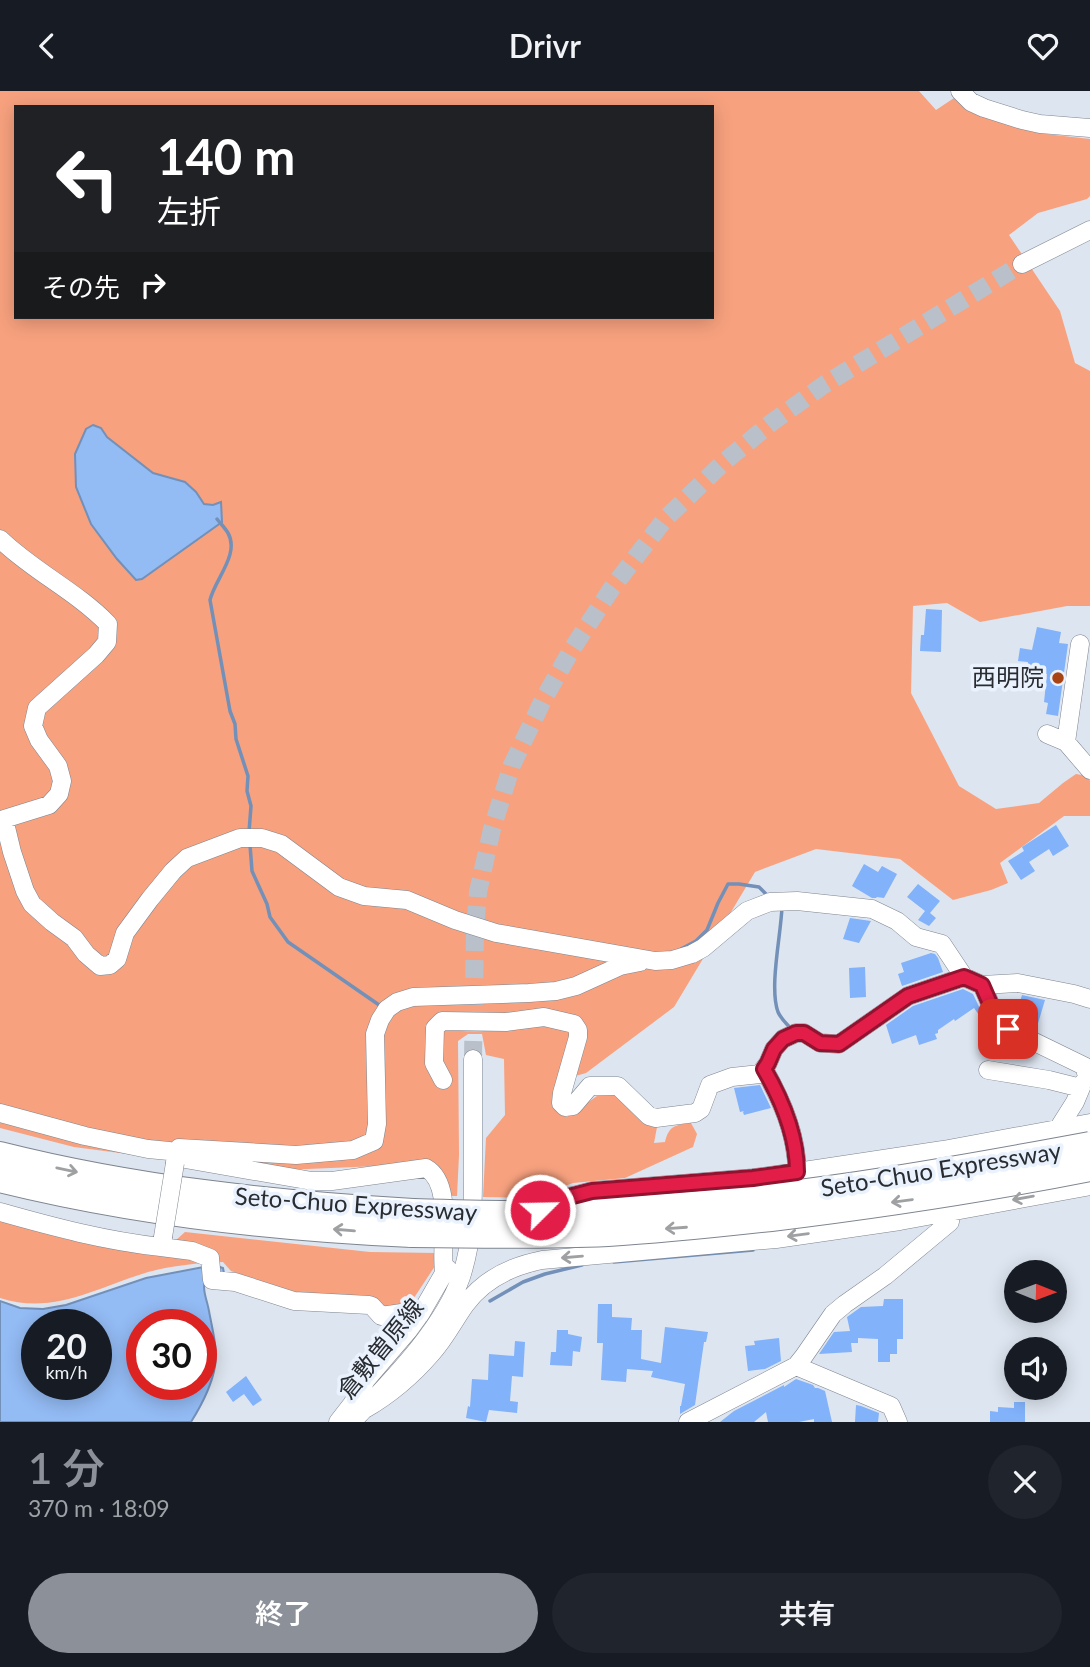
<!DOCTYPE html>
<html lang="ja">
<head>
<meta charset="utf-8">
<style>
	:root { --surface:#171b24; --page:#20242c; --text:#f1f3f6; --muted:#9ea1a6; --accent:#8c9099 }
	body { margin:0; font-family:Lato,"Noto Sans JP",sans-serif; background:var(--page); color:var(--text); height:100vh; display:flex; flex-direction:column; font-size:26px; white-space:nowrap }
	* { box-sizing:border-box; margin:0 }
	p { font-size:23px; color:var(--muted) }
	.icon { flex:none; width:38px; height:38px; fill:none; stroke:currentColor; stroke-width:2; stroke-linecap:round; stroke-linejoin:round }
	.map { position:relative; height:1331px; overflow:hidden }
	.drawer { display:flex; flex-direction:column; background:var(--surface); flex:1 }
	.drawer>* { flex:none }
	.guide { position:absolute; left:14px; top:14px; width:700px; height:214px; border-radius:0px; box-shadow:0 4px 18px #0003; background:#202124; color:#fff; overflow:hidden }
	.needle { width:46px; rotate:91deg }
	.controls { position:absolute; left:1004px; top:1169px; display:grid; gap:14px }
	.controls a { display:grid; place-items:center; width:63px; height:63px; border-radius:50%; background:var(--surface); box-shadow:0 4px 18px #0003; font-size:35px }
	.speed { position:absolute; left:21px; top:1218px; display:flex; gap:14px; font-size:35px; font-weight:700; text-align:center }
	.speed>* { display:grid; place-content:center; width:91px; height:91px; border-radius:50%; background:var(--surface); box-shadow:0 4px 18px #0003; line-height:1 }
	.speed small { font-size:18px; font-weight:400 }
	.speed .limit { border:10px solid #d22; background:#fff; color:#111 }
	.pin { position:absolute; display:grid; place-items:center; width:60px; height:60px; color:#fff; margin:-30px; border-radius:14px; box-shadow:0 4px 10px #0006 }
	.me { position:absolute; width:77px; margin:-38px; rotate:67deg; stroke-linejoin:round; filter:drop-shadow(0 0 5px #0008) }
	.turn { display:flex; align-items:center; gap:24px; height:147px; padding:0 28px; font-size:32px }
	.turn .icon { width:91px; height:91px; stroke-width:2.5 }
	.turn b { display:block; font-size:49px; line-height:60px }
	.then { display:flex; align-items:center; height:66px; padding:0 28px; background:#0003; gap:14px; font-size:26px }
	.round { display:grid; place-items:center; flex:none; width:74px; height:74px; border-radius:37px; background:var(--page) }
	.head { display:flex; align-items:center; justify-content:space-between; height:119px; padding:0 28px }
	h1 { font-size:42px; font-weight:600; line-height:52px; color:var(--accent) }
	.primary-button { display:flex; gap:14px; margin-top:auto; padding:14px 28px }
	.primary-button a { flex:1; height:80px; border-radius:42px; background:var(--accent); color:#fff; font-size:28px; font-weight:600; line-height:80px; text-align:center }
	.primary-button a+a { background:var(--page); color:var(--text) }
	header { display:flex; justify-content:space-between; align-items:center; height:91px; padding:0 28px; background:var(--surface); font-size:32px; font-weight:600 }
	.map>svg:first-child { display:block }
	.green { fill:#f7a17e; fill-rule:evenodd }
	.water { fill:#93bbf4; stroke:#7390b9; stroke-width:2; fill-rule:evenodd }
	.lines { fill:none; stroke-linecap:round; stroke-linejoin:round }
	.stream { stroke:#7390b9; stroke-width:3.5 }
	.building { fill:#81b2fa }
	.minor-tunnel { stroke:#b9c0ca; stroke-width:18; stroke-dasharray:18 9; stroke-linecap:butt }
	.minor-casing { stroke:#7e858f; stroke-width:19 }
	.highway-casing { stroke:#7e858f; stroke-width:28 }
	.minor { stroke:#fff; stroke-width:18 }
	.highway { stroke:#fff; stroke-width:26 }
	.minor-bridge-casing { stroke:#7e858f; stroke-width:19; stroke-linecap:butt }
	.highway-bridge-casing { stroke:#7e858f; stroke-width:28; stroke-linecap:butt }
	.minor-bridge { stroke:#fff; stroke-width:18 }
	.highway-bridge { stroke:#fff; stroke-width:26 }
	.oneway { stroke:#9fa0a2 }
	.route-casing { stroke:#92132f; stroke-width:18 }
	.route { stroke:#e11d48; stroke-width:12 }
	.poi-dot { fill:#a94514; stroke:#eaf2fd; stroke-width:2.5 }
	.labels { text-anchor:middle; stroke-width:7; stroke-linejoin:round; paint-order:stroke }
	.poi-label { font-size:24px; fill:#292c30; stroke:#eaf2fd; text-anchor:end }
	.street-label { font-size:24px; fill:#292c30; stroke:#eaf2fd }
</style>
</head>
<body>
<header><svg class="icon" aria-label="back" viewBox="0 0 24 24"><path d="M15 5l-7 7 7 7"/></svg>Drivr<svg class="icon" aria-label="heart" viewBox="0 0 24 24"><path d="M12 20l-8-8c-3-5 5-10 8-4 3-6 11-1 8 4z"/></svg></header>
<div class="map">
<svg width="1090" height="1331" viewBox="0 0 1090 1331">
	<rect width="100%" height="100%" fill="#dde5f0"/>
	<!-- green -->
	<path class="green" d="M0,0H919L936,19L954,7L966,17L1046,43L1090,48V105L1087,108L1038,122L1009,144L1060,220L1075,272L1090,280V515H1067L980,531L947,512L913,515L911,602L959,695L996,718L1039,712L1063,692L1076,683L1087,685L1090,690V725H1064L1000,772L1008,792L991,799L953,809L900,768L816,758L755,781L674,916L586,982L558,990L554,1016L559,1023L567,1026L597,1005L617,1004L657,1036L654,1052L665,1051C669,1034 676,1034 691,1032L697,1043L693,1056L625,1087L573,1092L532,1107L483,1106L486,1047L505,1024L504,968L486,964L482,943H468L458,950L459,1064L457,1105H448L429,1069L378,1075L283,1079L158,1067L74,1056L0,1037ZM16,16H712V226H16ZM101,337L106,346L153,382L185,391L196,401L204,414H213L221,411L117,468L75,363L86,338Z
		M0,1125L164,1160L185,1141L370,1161L437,1162L435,1175L408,1216L386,1217L370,1205L295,1202L231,1180L223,1171C197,1172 166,1175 142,1183C94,1198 52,1224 0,1207Z"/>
	<!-- water -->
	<path class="water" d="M93,334L101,337L107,346L153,382L185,391L196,401L204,413L213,414L221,411L222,431L142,488L136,489L117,468L91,433L76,396L75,363L86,338Z
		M214,1174L223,1177L225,1187L205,1188C202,1199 207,1209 209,1220C212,1237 218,1258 215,1275C212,1294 201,1315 191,1331H0V1210L20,1217L43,1218L66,1214L146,1187ZM37,1234H96V1293H37ZM142,1234H201V1293H142Z"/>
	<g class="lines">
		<!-- stream -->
		<path class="stream" d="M217,428C221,433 225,437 228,442C240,463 215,488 210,509L230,620L235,633L236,648L248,685L247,700L251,715L249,741
			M250,754L252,780L267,813L270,826L288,851L382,916
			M782,816C781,844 769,896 778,921C781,928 787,933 792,939
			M681,858L696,850L707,839L718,812L728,793H739L759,796L769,806
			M614,1171L753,1159
			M490,1210L523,1191L545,1183L582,1174"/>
	</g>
	<!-- building -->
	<path class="building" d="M926,518L942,519L941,561L920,560L921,544H924Z
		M1037,536L1061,541L1059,552L1068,553L1058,625L1046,623L1048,612L1044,611L1047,583L1030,581L1031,577H1027L1028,571L1018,570L1020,557L1032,559Z
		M1056,734L1069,755L1053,765L1049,758L1029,771L1035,780L1021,789L1008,770L1024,760L1022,756Z
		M864,773L878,781L882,775L897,783L884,807L877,806L876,807H872L852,795Z
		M918,793L940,810L930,822L936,827L929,835L918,829L925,820L907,806Z
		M850,827L871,830L859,852L843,848Z
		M931,862L935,863L938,867L943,881L902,895L898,883L904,881L901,872Z
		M865,876L866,906L850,907L849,877Z
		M963,898L973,903L982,922L979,924L974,917L955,930L954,928L938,939V942L935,943L937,948L919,954L916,944L892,953L886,934L913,915Z
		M1022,904L1045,909L1036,939L1013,927L1014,923H1016Z
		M760,994L771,1017L744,1024L743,1021L744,1020L740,1021L734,997Z
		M884,1208H903V1248H897V1263H890V1271H878V1248L858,1247V1252H851L852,1261L819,1263L834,1241L850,1240L847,1226L861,1216L883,1215Z
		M598,1213H612V1226L632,1227L631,1239H642L641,1268L661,1272L665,1236L708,1241L706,1251H704L695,1314L680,1323V1315H681L685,1293L651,1286L653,1280L627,1278L626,1291L601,1289L603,1252H597Z
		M557,1239H568V1243L582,1246L580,1261L573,1260L572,1275L550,1274L551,1261H556Z
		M779,1247L781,1270L765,1278L748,1280L745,1255L755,1254L754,1250Z
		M515,1250L525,1251L523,1286L512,1285L510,1310L518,1311L517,1322L489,1319L486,1331L466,1327L468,1315L470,1316L472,1288L488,1289L489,1263L514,1265Z
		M246,1285L262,1309L253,1315L244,1303L233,1311L226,1301Z
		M796,1288L813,1294L815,1297H818L825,1300L832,1331H814V1328L799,1331H768L766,1321L754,1331H720L734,1320L784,1294V1296Z
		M1014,1311H1025V1331H990V1320L998,1321V1316L1014,1317Z
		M856,1314L861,1315L879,1322L878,1331H855Z"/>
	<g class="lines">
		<!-- minor-tunnel -->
		<path class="minor-tunnel" d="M473,968L475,840L478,801L492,738L512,674L543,609L572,558L612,497L665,428L724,371L771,332L825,293L1022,173"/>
		<!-- minor casing -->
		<g class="minor-casing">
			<path id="minor" d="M960,0L971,11L984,17L1022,29L1040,33L1090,37
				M1022,173L1090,139
				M0,448C33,480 76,500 108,533L107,551L96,564L37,617L33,635L39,649L58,675L62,690L59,703L49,714L4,728L12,761L25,800L32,813L52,831L74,847L86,863L100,875L110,874L117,868L125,842L150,808L173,780L187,767L240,747H262L281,753L339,796L364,805L407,809L455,829L496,842L655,870L672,869L692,863L703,857L747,820L770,811L797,810L872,818L897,830L916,846L942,853L964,886L982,894L1018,892L1074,903L1090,908
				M1047,643L1066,651L1090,679
				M1066,651L1080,553
				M982,894L998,931L1008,938L1084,975L1088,988
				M764,978C782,1010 797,1044 797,1081
				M988,979L1049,989L1081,997
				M443,989L434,972L435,937L442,930L506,931L544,926L574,933L578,939V946L562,1002L561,1012L565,1016L573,1015L590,995H618L649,1025L656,1027L695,1022L701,1018L710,994L732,986L760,983L768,972L774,958L783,948L796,942H804L820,952L839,953L908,905L964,886
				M0,1022L85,1045L148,1058L169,1060L185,1068L312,1090H332L426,1077C454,1093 440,1151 444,1180
				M1058,1038L1075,1011L1083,992L1087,989
				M175,1072L176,1063L179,1057L296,1064L353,1059L374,1050L377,1033L375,943L380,929L387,918L397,911L413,906L529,902L556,900L576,895L620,875L640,871
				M541,1119L561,1108L592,1100L753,1087L797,1081L943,1059L1090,1032
				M0,1121C53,1136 106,1150 161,1156L163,1146
				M161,1156L192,1160L210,1167L212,1189L235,1191L294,1210L369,1214L372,1215L381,1225L416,1220L420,1224
				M796,1275L891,1315L898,1331
				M365,1318C391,1303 411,1286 431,1263C445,1248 453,1231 465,1214C483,1189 512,1175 542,1169L776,1148L900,1130L1090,1095
				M338,1331L352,1313L366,1289L408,1240L421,1222L447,1177
				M352,1331C389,1292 443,1238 461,1186C474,1146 473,1111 473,1070C473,1036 473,1002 473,968
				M688,1331L796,1275L804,1265L833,1223L845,1213L885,1185L950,1131L951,1113"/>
		</g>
		<!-- highway casing -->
		<g class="highway-casing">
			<path id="highway" d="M0,1064C135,1098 274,1113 413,1121
				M0,1088C133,1121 275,1137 412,1143"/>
		</g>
		<!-- minor -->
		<use href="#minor" class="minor"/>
		<!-- highway -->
		<use href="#highway" class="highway"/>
		<!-- minor-bridge casing -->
		<g class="minor-bridge-casing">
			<path id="minor-bridge" d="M163,1146L175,1072"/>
		</g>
		<!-- highway-bridge casing -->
		<g class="highway-bridge-casing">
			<path id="highway-bridge" d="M413,1121C447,1122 481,1123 514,1123C576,1122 639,1118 700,1113C831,1101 961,1078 1090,1054
				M412,1143C477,1144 542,1145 608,1142C662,1139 717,1133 771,1127C878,1114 984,1098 1090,1077"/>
		</g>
		<!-- minor-bridge -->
		<use href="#minor-bridge" class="minor-bridge"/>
		<!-- highway-bridge -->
		<use href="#highway-bridge" class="highway-bridge"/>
	</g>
	<!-- one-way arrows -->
	<defs><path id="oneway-shaft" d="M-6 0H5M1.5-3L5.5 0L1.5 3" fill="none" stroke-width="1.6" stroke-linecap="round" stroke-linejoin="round" transform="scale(1.75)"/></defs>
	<g class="oneway">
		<use href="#oneway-shaft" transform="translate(67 1079) rotate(12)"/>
		<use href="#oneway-shaft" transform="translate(1023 1107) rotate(170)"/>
		<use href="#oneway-shaft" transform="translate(902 1110) rotate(172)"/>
		<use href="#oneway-shaft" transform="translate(676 1137) rotate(176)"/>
		<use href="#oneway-shaft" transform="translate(344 1139) rotate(-175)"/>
		<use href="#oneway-shaft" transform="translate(798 1144) rotate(172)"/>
		<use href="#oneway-shaft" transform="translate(572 1166) rotate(175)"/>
	</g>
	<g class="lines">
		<!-- route casing -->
		<g class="route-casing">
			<path id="route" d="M540,1119L561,1108L592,1100L753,1087L797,1081C797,1044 782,1009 764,978L768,972L774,958L783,948L796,942H804L820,952L839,953L908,905L964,886L982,894L998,931L1008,938"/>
		</g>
		<!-- route -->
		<use href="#route" class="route"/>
	</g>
	<!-- markers -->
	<circle class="poi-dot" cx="1058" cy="587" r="7"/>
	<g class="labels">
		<!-- poi labels -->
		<g class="poi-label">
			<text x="1044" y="595">西明院</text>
		</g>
		<!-- street labels -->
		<g class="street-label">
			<text transform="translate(941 1079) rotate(-9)" y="8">Seto-Chuo Expressway</text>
			<text transform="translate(356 1114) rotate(4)" y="8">Seto-Chuo Expressway</text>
			<text transform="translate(381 1258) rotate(-51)" y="8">倉敷曽原線</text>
		</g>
	</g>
</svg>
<div class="controls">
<a><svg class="needle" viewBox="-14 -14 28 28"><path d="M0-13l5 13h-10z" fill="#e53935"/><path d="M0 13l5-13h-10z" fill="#9ea1a6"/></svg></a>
<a><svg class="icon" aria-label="sound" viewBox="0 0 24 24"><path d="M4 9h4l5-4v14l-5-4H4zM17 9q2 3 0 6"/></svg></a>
</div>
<div class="speed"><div>20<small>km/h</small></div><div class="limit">30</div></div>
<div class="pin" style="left:1008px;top:938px;background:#d93025"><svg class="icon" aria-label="arrive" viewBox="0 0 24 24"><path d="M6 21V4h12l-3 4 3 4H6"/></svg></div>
<svg class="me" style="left:540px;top:1119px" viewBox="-20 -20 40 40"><circle r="17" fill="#e11d48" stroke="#fff" stroke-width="3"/><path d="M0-11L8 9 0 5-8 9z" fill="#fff"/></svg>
<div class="guide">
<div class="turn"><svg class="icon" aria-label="left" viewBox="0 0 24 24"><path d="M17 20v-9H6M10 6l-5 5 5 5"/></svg><div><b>140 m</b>左折</div></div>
<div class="then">その先<svg class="icon" aria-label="right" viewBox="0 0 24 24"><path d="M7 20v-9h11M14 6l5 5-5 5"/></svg></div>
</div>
</div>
<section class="drawer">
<div class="head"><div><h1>1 分</h1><p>370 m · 18:09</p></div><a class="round"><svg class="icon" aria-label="close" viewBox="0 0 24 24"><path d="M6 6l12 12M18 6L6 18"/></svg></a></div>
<div class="primary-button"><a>終了</a><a>共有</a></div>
</section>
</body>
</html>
